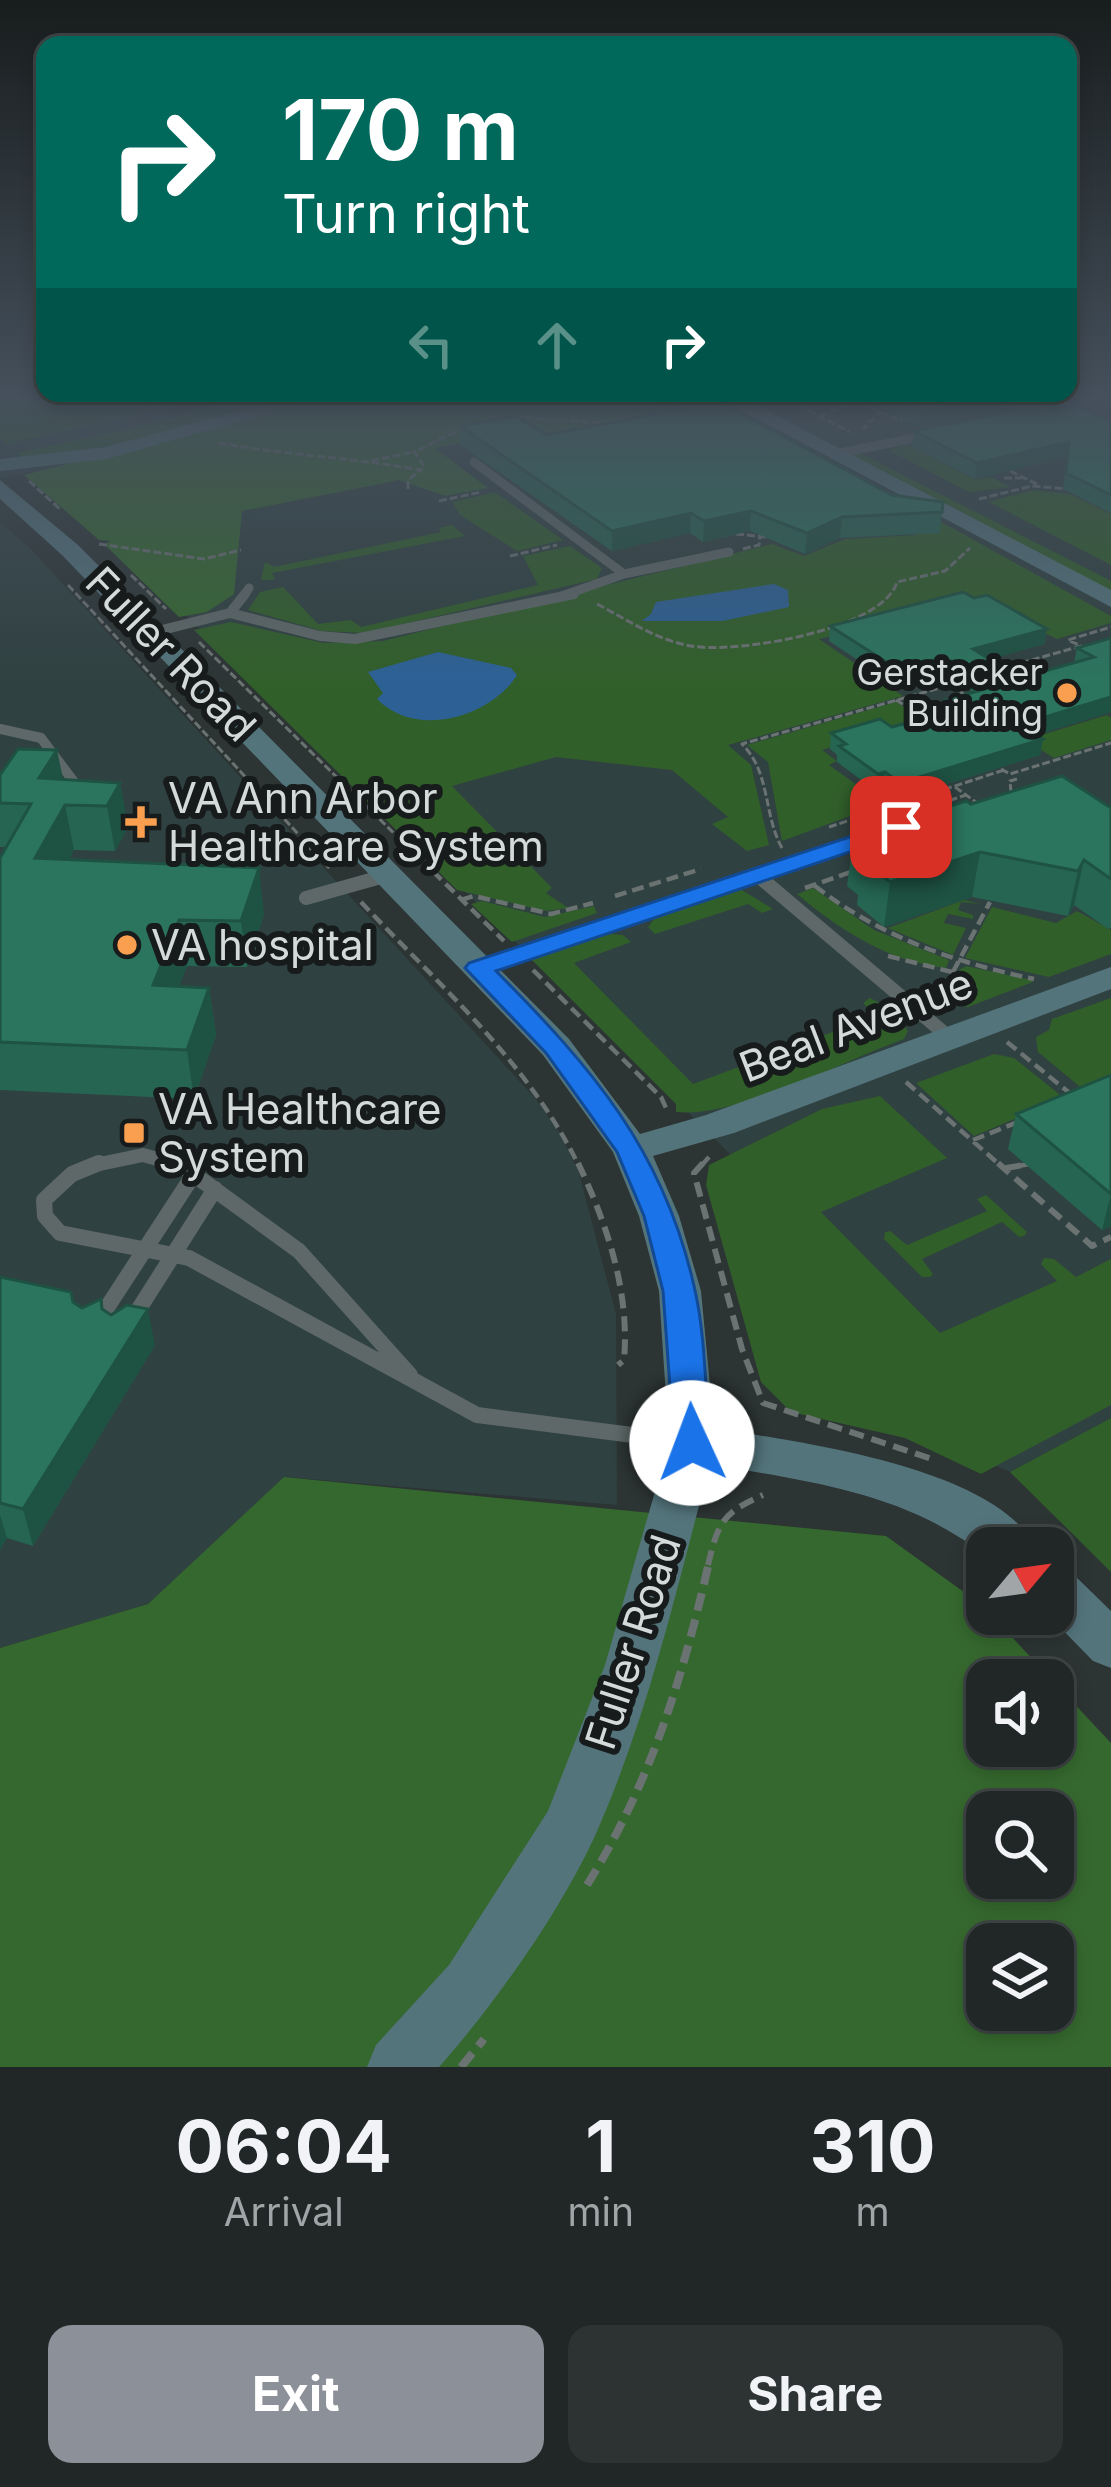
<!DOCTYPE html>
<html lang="en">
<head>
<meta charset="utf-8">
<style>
	:root { --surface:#212727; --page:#2d3333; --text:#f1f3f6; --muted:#a2a5a7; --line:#3e4444; --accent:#8c9099 }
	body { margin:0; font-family:Inter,sans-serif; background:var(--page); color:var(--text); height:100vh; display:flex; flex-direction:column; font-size:45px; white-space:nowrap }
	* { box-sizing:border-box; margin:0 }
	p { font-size:39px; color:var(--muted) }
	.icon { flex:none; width:66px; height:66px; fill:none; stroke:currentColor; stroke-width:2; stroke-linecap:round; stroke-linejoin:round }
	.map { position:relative; height:2067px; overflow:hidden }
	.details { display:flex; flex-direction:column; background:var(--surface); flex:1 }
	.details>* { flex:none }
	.guide { position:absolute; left:36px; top:36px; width:1041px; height:366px; border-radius:24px; box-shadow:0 6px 18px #0003,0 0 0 3px var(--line); background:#00695c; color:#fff; overflow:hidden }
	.needle { width:78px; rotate:61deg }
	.fabs { position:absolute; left:966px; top:1527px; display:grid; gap:24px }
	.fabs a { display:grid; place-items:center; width:108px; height:108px; border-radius:24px; background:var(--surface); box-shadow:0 6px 18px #0003,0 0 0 3px var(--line); font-size:60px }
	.pin { position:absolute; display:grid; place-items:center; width:102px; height:102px; color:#fff; margin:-51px; border-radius:24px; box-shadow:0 6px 18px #0006 }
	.me { position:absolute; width:132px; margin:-66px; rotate:358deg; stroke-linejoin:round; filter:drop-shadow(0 0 9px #0008) }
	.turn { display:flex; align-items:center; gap:42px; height:252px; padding:0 48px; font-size:54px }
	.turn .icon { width:156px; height:156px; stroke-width:2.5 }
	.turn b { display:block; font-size:84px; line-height:102px }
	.lanes { display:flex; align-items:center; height:114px; padding:0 48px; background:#0003; justify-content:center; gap:60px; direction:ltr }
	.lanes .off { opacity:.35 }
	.eta { display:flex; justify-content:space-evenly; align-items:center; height:204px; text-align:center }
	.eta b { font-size:72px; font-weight:700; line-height:84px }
	.cta { display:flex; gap:24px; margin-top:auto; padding:24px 48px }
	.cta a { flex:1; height:138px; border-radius:24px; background:var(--accent); color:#fff; font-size:48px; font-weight:700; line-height:138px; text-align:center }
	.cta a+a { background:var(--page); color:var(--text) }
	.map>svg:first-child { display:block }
	.built { fill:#304141 }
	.green { fill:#315f2a }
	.forest { fill:#35682e; fill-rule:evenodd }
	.water { fill:#2d6196 }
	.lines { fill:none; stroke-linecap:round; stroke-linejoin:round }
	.path-far3 { stroke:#6b7272; stroke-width:3; stroke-dasharray:8 3; stroke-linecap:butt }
	.path-far2 { stroke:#6b7272; stroke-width:4.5; stroke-dasharray:12 6; stroke-linecap:butt }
	.path-far1 { stroke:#6b7272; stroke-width:6; stroke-dasharray:15 8; stroke-linecap:butt }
	.path { stroke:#6b7272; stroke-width:8; stroke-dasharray:18 9; stroke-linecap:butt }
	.lane-far3 { stroke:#5e6868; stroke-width:9 }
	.lane-far2 { stroke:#5e6868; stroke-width:10 }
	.lane-far1 { stroke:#5e6868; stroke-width:14 }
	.lane { stroke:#5e6868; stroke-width:16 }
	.secondary { fill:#54747c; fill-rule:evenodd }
	.wall { fill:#256551 }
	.shaded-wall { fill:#1e5242 }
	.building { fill:#2b755e; stroke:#1e5242; stroke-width:3 }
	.route { fill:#1a73e8; stroke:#114b97; stroke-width:3 }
	.poi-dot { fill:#fa9f50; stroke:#171b1b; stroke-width:4.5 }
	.labels { text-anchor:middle; stroke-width:12; stroke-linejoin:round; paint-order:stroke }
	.far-poi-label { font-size:36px; fill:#d4d9d9; stroke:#171b1b; text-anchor:end }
	.street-label { font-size:42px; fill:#d4d9d9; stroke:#171b1b }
	.poi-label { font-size:42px; fill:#d4d9d9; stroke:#171b1b; text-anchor:start }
</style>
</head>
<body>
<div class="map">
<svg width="1111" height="2067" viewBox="0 0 1111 2067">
	<rect width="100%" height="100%" fill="#2c3434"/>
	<!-- built -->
	<path class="built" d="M0,395H1111V1418L1010,1472L950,1445L734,1158L88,518L31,472L0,478Z
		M0,523L29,547L535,1098L560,1133L579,1173L616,1314L617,1505L285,1477L148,1604L0,1648Z"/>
	<!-- green -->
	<path class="green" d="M201,395H225L7,444L0,439V407L104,413Z
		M247,395H307L138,441L23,459L17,453L159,422Z
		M907,445L976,480L990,477L1011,487L969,492L888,450Z
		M860,453L1111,581V596L851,457Z
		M1033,490L1070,494L1111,514V565L989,502Z
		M495,492L563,540L517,551L460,515L452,502Z
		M907,503L1111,616V623L1057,639L981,603L819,639L903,696L728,745L751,765L769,845L747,851L712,824L728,817L672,770L556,757L452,786L552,888L546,893L568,908L546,911L457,890L194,630L231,622L324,643L383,641L772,544L804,556L845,539L917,535L907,522Z
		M452,525L465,536L272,573L275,580H261L265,562L274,567L441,532L439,528Z
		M570,546L602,568L597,579L365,633L322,631L248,610L260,592L283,587L318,624L351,620L361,627L538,585L523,556Z
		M896,702L939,730L876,733L822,750L837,761L829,765L871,795L879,793L891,801L782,841L768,762L747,745Z
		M1107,715L1111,718V740L1054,758L1025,740Z
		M813,888L874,930L949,960L946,968C889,962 840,930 797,894Z
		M740,889L773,909L762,913L748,904L655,934L648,927L657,915Z
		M964,900L980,904L961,902L958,910L973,915V919L948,914L944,923L966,928L953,955L888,928Z
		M482,901L545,917L594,906L597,913L512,942L471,904Z
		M992,907L1056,923L1077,911L1111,930V954L1049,977L965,958Z
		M602,933L623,935L631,942L574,963L693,1084L876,1016L863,1003L870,998L893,1010L908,1031L904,1039C843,1061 738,1118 676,1112V1104L530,958Z
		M966,966L1031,980L1033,982L968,1007L941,1003L959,970Z
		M1111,998V1101L1102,1105L1038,1052L1036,1037L1049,1030L1052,1019Z
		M994,1054L1014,1058L1059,1094L1055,1102L974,1136L916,1083Z
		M880,1096L947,1158L821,1212L940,1333L1057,1281L1041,1264L1044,1258L1054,1259L1076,1277L1111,1259V1405L981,1474L905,1438L791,1412L761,1382L706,1185L709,1165L822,1109Z
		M986,1195L1027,1232L1024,1236L1019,1237L1002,1222L922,1259L933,1274L930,1277H922L884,1239L885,1232L890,1231L907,1245L987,1211L977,1199Z
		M1111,1418V1572L1010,1472Z"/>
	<!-- forest -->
	<path class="forest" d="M0,395H201L104,413L0,407Z
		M332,395H705L704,401L649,412L702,443L562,447L532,428L435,448L488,488L445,496L399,480L242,511L234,594L207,612L179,617L104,544L111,541L99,540L24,475Z
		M284,1477L886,1536L982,1605L1052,1680H987V1746H1053V1681L1111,1743V2067H0V1648L148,1604ZM987,1812H1053V1878H987ZM987,1944H1053V2010H987Z"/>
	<!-- water -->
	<path class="water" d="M774,584L788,590L789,607L722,621H642L651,614L656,602Z
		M438,652L511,668L517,675C492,716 417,740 377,699L383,693L368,672Z"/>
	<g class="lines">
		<!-- path-far3 -->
		<path class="path-far3" d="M779,395L850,432
			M848,395L880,412L863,429
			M880,412L902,421
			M820,416L858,401
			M515,417L602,423L659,412
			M219,443C287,455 354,458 421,470L424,466L414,452L463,428
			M371,461L413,452
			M1010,471L1039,485
			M1004,478H1021
			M29,481L61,510
			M408,489V480L421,470
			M979,499L1032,486L1068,489
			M439,501L481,492
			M736,534L766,537
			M99,544L204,559L241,550
			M743,549L759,545L760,537
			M510,556L557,545
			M131,575L166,609
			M68,585L312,849
			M597,604C628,620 656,640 691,646C736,654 883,630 897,582L945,571L970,548
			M199,642L410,849
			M1000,669L1081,646L1068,640L1111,627
			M932,673L950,685
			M896,700L927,720
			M1001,769L1010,774L1111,743
			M955,787L980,805
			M880,789L899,803
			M1011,792L1010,781L1017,779
			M939,804L966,795
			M829,827L1004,770
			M782,848C763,814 771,773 742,744L950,685L968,697"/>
		<!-- path-far2 -->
		<path class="path-far2" d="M309,846L333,871
			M407,846L504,941
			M815,886C881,937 953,962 1034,979
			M805,888L851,872
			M615,896L701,869
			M461,900L474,896L551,914L593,903
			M361,902C438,984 529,1063 579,1166
			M888,956L952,972
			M533,970L661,1097L666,1108
			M936,1004L990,902
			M1007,1042L1072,1095
			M906,1082L1001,1166
			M973,1140L1018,1122
			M701,1166L710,1156
			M1018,1166L1030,1164"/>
		<!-- path-far1 -->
		<path class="path-far1" d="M578,1163C607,1224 630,1292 624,1360L618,1365
			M703,1163L694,1173L742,1349L763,1403L932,1459
			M998,1163L1092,1246L1111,1237
			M1006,1168L1030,1164
			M708,1565C718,1523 722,1513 763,1495"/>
		<!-- path -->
		<path class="path" d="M587,1885C650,1784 683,1678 709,1562
			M461,2067L484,2039"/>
		<!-- lane-far3 -->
		<path class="lane-far3" d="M835,454L930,435
			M474,462L624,574L559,597
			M624,574L729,552
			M243,597L249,588"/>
		<!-- lane-far2 -->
		<path class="lane-far2" d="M230,613L320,636L355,639L574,594
			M150,633L230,613L245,594
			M0,729L41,738L80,790
			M834,849L869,837"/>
		<!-- lane-far1 -->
		<path class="lane-far1" d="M756,874L950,1038
			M306,898L388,875
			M481,967L843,846
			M90,1166L143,1155L183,1166"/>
		<!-- lane -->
		<path class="lane" d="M99,1163L72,1174L44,1200L45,1216L60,1233L189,1258L477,1415L687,1442
			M178,1163L299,1251L410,1375
			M130,1323L215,1189
			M95,1326L194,1174"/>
		<!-- secondary -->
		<path class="secondary" d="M301,395H333L106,459L0,471V459L105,447Z
			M712,395H737L1111,590V607Z
			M0,480L78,545L569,1039L640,1134L706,1115L1111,967V989L734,1133L653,1156L679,1216L701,1291L714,1428C796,1442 995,1466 1036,1548H987V1557C906,1492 809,1482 710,1464C676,1591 647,1721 593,1840C558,1915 494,2005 439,2067H367L376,2045L449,1965L548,1811L605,1665L669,1443L659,1291L639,1216L613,1152L543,1055L62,555L0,499Z
			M1053,1566L1071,1572L1111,1611V1668L1093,1661L1047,1614H1053Z"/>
	</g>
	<!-- wall -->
	<path class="wall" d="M854,395H1111V398L1076,405L1111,422V513L1063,489L1067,457L975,479L912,447L914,431L1006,411L919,427Z
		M657,396L892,495L942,512L940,533L840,538L805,554L750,531L703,542L690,533L612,551L460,445V426L547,435L657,414Z
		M974,598L1047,629L1044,644L990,659L1021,678L1074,663L1077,648L1111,638V712L1036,735L1043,739L1040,755L898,799L883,789L876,791L837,762V755L830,749L831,733L892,727L944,712L946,700L973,692L942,673L897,686L829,641L830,626Z
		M0,775L120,783L128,827L115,851L74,850L68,860L264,914L247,967L187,966L179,986L209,988L216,1035L194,1099L0,1090V858L6,847H0Z
		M971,804L1111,808V928L1108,929L1074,905L1068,916L972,897L884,927L857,905L858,895L847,886L853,841L869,836V832Z
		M1111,1075V1226L1102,1230L1008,1149L1016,1114Z
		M0,1277L74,1302L82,1308L103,1309L155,1345L33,1546L7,1538L0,1550Z"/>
	<!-- shaded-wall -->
	<path class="shaded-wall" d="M1055,395H1111V398L1053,410Z
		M1008,396L1006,411L919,427L921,412Z
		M1069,442L1067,457L975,479L977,463Z
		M751,511L750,531L703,542L704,521Z
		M691,513L690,533L612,551V531Z
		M842,517L840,538L805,554L807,533Z
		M1047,629L1044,644L970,665L973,649Z
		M944,657L942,673L897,686L899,670Z
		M1111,697V712L1017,741L1019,725Z
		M1043,739L1040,755L898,799L900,783Z
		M57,750L66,793L39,778Z
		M885,772L883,789L876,791L878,774Z
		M120,783L128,827L115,851L107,806Z
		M65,805L74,850L45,904L35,858Z
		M980,852L972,897L884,927L890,882Z
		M1084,860L1074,905L1068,916L1078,871Z
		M259,868L264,914L247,967L241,921Z
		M179,920L187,966L161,1033L153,985Z
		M209,988L216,1035L194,1099L187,1050Z
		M1111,1194V1226L1102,1230Z
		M148,1309L155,1345L33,1546L23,1509Z
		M0,1515L7,1538L0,1550Z"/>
	<!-- building -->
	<path class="building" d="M665,395H707L892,495L943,502L942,512L842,517L807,533L751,511L704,521L691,513L612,531L460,426L516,416L547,435L680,409L657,396Z
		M886,395H1057H1055L1111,422V495L1066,473L1069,442L977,463L914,431L1007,412L1013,403L1008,396L921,412Z
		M963,592L974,598L987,595L1047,629L973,649L1021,678L1094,657L1077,648L1111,638V697L1019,725L1043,739L900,783L885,772L878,774L839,746L846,744L831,733L880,719L892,727L958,708L946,700L992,687L944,657L899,670L830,626Z
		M18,749L57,750L39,778L120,783L107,806L65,805L35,858L259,868L241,921L179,920L153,985L209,988L187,1050L0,1042V858L31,804L0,803V775Z
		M1062,776L1111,808V879L1084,860L1078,871L980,852L890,882L863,860L873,857L853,841L873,835L869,832L966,801L971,804Z
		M1111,1075V1194L1016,1114Z
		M0,1277L71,1292L73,1302L82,1308L101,1299L102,1309L111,1315L127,1305L148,1309L23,1509L0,1503Z"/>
	<!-- sky -->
	<linearGradient id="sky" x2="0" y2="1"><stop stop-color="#181d1d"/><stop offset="0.58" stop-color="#45505c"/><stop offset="1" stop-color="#45505c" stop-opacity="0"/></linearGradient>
	<rect width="1111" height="684" fill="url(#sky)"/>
	<!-- route -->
	<path class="route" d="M901,820L913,827L909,832L496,971C592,1068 663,1149 694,1286C706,1336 705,1392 710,1443L705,1453L692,1457L680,1453L674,1443L663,1291L644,1216L617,1152L546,1053L465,968L469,963Z"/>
	<!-- markers -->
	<g class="poi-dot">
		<circle cx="1067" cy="693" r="12"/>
		<path d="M135 804h12v12h12v12h-12v12h-12v-12h-12v-12h12z"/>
		<circle cx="127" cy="945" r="12"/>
		<rect x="122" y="1121" width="24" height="24" rx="6"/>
	</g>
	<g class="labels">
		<!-- far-poi labels -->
		<g class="far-poi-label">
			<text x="1043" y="685">Gerstacker<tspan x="1043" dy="41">Building</tspan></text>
		</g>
		<!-- street labels -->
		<g class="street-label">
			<text transform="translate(171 654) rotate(46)" y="15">Fuller Road</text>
			<text transform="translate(856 1025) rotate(-21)" y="15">Beal Avenue</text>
			<text transform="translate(633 1642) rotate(-72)" y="15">Fuller Road</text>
		</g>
		<!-- poi labels -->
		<g class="poi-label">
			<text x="168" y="813">VA Ann Arbor<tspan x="168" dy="48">Healthcare System</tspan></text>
			<text x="151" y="960">VA hospital</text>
			<text x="158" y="1124">VA Healthcare<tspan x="158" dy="48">System</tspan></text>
		</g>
	</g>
</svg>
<div class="fabs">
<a><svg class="needle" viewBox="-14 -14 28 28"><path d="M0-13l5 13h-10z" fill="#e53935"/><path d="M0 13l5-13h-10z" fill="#a2a5a7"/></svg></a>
<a><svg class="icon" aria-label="sound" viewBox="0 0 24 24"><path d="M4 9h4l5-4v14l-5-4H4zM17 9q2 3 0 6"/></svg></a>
<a><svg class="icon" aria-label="search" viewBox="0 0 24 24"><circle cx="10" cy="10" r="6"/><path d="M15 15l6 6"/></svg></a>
<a><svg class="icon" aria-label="layers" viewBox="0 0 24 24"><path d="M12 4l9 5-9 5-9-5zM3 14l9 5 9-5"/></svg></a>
</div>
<div class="pin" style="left:901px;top:827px;background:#d93025"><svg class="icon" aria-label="arrive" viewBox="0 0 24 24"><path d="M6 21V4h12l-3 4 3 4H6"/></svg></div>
<svg class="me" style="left:692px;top:1443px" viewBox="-20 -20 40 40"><circle r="19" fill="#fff"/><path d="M0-13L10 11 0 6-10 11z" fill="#1a73e8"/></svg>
<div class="guide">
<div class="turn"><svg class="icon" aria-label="right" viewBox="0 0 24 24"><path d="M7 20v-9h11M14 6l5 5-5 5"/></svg><div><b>170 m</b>Turn right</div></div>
<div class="lanes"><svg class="icon off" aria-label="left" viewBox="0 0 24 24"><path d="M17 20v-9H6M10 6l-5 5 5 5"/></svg><svg class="icon off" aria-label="ahead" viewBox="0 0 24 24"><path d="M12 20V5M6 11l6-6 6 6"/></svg><svg class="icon" aria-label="right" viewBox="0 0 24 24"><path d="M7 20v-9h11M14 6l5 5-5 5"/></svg></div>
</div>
</div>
<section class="details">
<div class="eta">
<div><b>06:04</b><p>Arrival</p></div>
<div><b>1</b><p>min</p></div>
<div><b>310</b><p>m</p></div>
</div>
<div class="cta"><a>Exit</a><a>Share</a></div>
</section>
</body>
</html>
